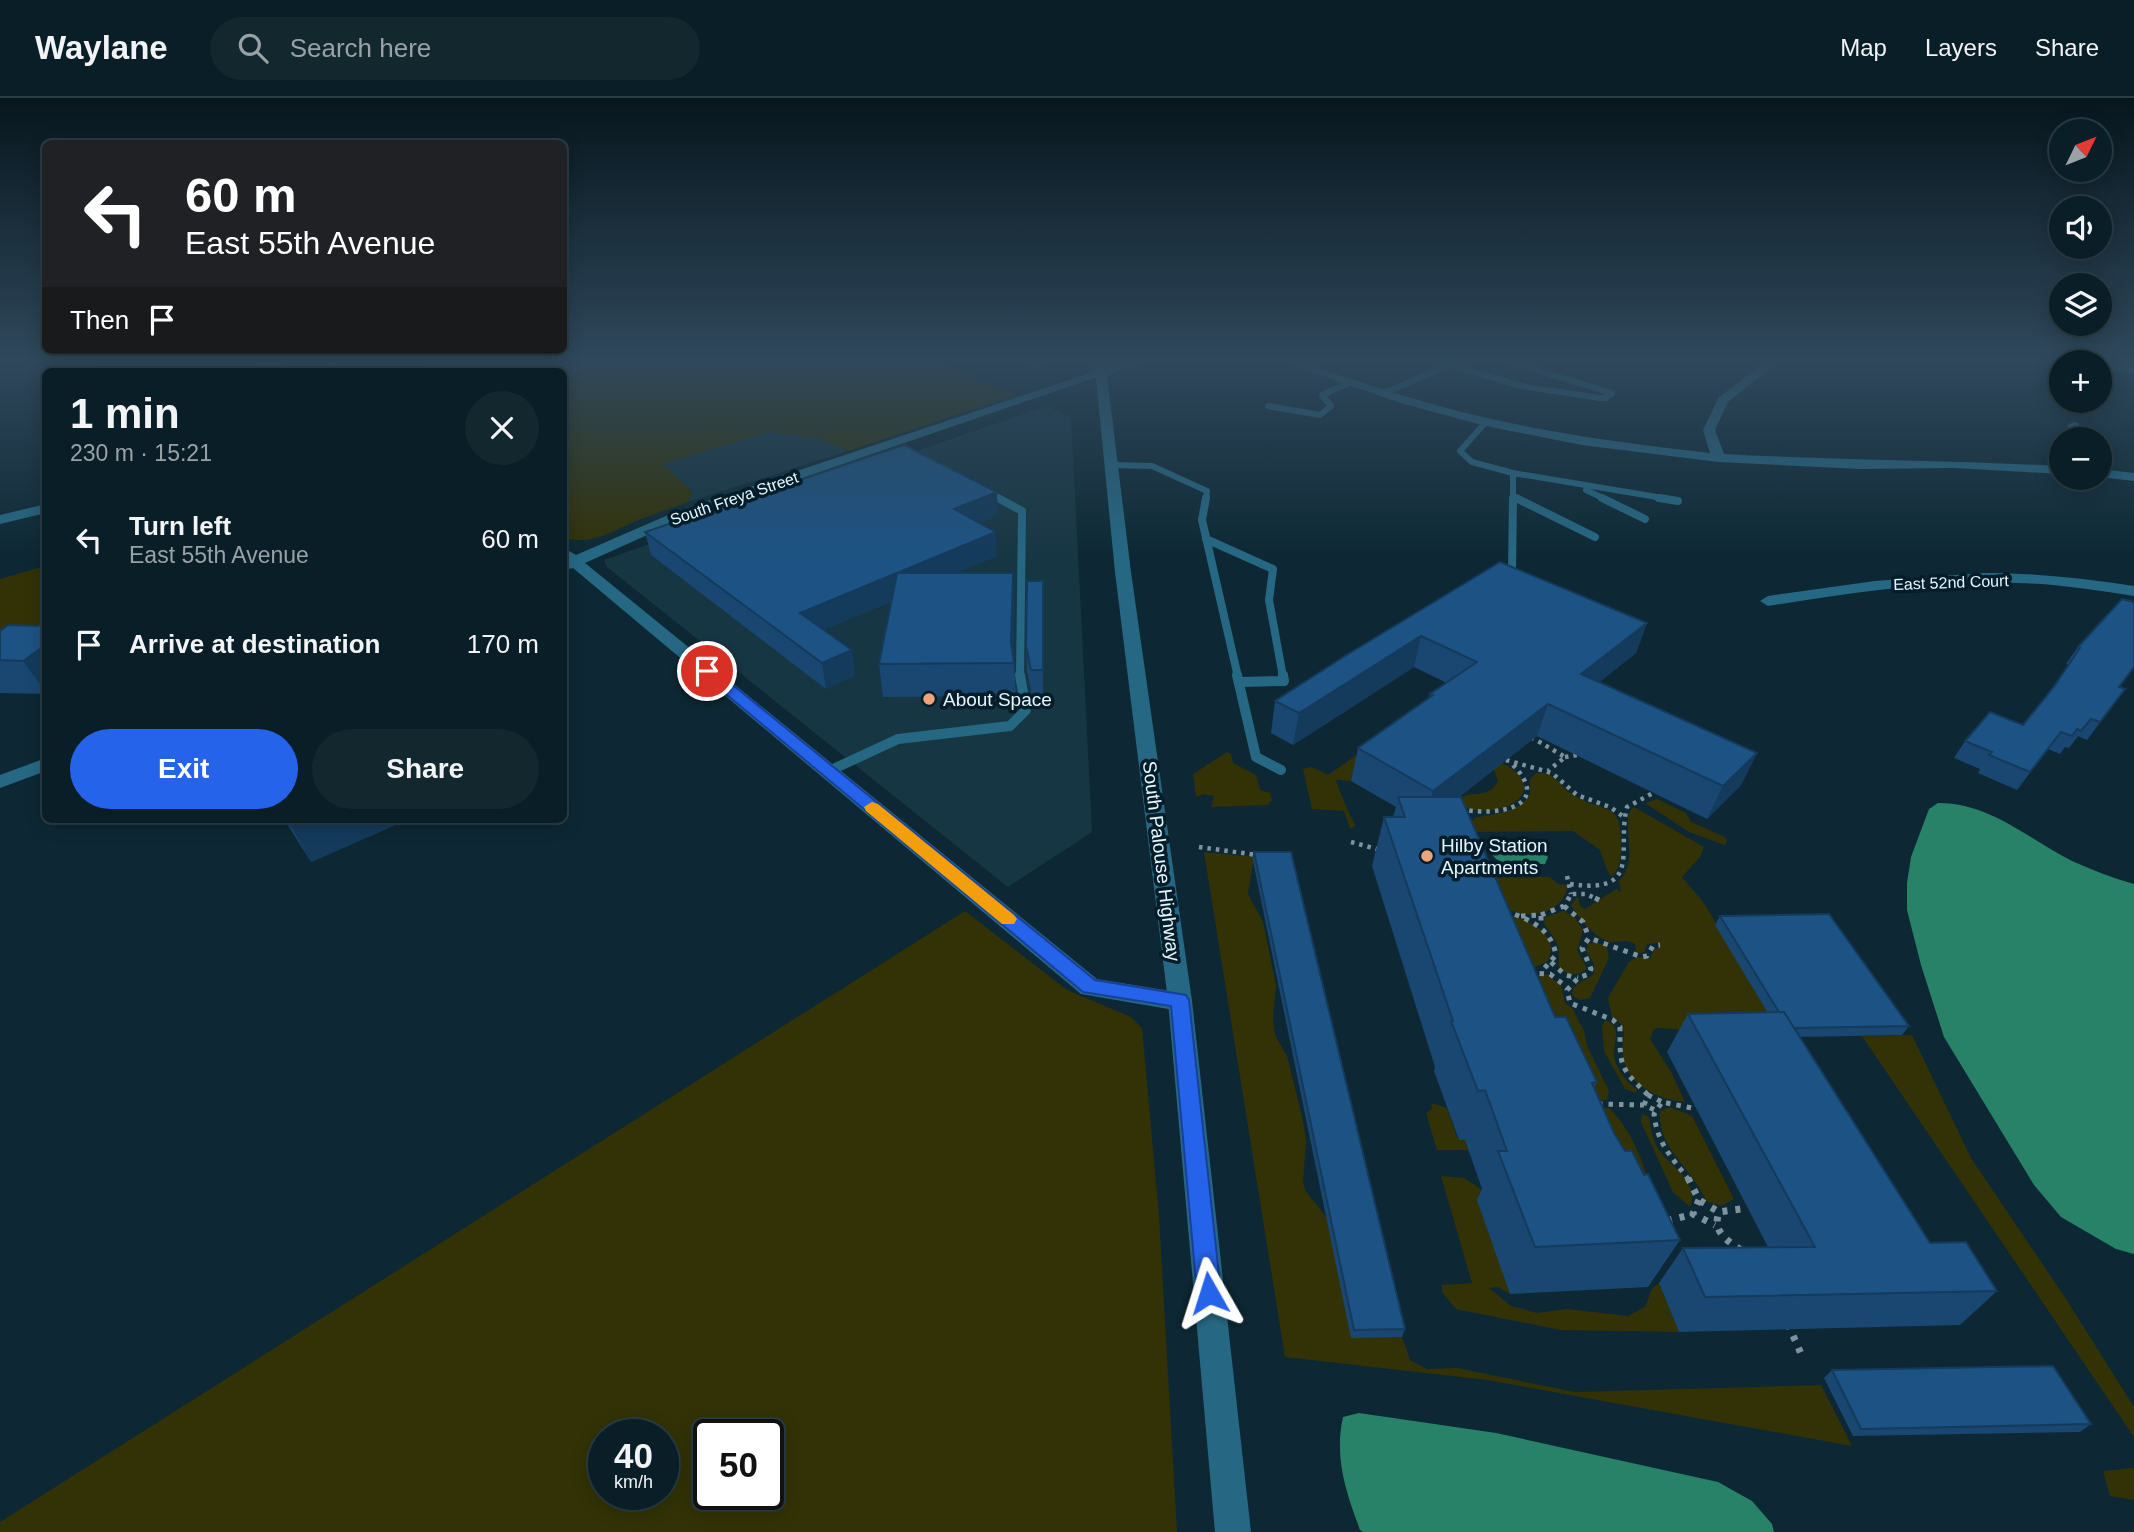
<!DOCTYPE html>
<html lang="en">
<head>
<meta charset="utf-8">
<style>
	:root { --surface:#0a1e27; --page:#13272f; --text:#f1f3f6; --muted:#99a2a7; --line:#2a3c44; --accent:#2563eb }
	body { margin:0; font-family:Arial,sans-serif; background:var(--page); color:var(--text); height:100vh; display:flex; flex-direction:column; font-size:26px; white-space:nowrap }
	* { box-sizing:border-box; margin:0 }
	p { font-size:23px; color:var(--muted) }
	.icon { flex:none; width:38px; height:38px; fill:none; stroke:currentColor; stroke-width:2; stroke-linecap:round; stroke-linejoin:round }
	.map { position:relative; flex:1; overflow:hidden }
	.drawer { position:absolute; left:42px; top:270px; width:525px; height:455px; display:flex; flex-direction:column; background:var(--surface); border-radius:10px; box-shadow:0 4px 18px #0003,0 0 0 2px var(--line) }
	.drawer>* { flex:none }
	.guide { position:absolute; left:42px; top:42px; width:525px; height:214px; border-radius:10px; box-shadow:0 4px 18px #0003,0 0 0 2px var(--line); background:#202124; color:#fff; overflow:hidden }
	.needle { width:46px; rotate:47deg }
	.tools { position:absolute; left:2049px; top:21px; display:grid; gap:14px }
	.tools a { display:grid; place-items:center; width:63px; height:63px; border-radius:50%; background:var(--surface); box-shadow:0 4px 18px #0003,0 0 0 2px var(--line); font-size:35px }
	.speed { position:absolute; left:588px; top:1321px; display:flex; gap:14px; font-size:35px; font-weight:700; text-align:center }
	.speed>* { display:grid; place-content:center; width:91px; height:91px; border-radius:50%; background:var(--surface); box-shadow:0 4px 18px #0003,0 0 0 2px var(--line); line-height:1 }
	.speed small { font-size:18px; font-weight:400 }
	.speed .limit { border:4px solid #111; border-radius:10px; background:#fff; color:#111 }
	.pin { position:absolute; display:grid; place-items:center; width:60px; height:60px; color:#fff; margin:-30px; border:4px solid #fff; border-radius:50%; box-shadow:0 2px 7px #0007 }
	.me { position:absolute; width:77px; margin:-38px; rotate:354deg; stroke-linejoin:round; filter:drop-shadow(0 0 5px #0008) }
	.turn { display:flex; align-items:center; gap:24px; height:147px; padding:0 28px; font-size:32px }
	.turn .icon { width:91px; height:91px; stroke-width:2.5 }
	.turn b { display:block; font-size:49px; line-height:60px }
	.then { display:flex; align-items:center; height:66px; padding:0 28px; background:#0003; gap:14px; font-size:26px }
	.round { display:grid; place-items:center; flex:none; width:74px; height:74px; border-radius:37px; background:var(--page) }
	.headline { display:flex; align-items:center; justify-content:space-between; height:119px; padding:0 28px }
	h1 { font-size:42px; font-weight:600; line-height:52px }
	.cta { display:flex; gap:14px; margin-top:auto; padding:14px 28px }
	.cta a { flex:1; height:80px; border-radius:42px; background:var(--accent); color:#fff; font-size:28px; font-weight:600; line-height:80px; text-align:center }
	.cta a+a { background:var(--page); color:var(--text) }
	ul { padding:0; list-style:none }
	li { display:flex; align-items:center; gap:21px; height:105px; padding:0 28px }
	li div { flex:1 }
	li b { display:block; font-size:26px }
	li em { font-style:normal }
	header { display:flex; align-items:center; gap:42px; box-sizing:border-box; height:98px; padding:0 35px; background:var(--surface); border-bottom:2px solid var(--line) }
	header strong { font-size:33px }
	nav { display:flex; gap:38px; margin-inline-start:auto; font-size:24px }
	.search { width:490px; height:63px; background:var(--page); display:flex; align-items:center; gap:18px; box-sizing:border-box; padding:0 24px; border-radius:38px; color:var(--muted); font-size:26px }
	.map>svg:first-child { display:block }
	.built { fill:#173643 }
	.green { fill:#323206; fill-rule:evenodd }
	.water { fill:#288268 }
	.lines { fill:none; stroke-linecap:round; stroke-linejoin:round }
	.path-far2 { stroke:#7e939d; stroke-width:4.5; stroke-dasharray:3.5 5; stroke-linecap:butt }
	.path-far1 { stroke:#7e939d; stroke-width:5; stroke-dasharray:4.5 6; stroke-linecap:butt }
	.path { stroke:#7e939d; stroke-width:7; stroke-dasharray:5 8; stroke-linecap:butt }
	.lane-far2 { stroke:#266884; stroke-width:6 }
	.lane-far1 { stroke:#266884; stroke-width:8 }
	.lane { stroke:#266884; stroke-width:10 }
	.street { fill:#266884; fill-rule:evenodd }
	.secondary { fill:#266884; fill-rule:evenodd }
	.wall { fill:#194772 }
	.shaded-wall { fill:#143a5c }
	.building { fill:#1d5384; stroke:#143a5c; stroke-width:2 }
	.route { fill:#2563eb; stroke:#184099; stroke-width:2 }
	.slow { fill:#f59e0b }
	.poi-dot { fill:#efa378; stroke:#031e2a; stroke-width:2.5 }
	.labels { text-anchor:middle; stroke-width:7; stroke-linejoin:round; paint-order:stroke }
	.far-street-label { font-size:16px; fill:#e6f6fe; stroke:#031e2a }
	.poi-label { font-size:19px; fill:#e6f6fe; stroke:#031e2a; text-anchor:start }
	.street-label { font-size:19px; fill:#e6f6fe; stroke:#031e2a }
</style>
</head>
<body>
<header>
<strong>Waylane</strong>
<div class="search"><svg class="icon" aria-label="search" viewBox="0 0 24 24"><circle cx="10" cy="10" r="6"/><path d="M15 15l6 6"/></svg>Search here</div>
<nav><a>Map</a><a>Layers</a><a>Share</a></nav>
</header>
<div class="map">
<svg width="2134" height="1434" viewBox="0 0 2134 1434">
	<rect width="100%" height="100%" fill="#0d2834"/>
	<!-- built -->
	<path class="built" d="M1046,308L1071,319L1092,734L1008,789L607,469L604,462Z
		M768,334L821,341L848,353L688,404L692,397L690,391L661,366Z"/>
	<!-- green -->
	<path class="green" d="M454,260H929L1016,297L848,353L821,341L768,334L662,366L690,391L692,396L688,404C672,410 656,415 641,421C617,430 590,450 564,439V273H397Z
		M45,468V527L0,541V481Z
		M1411,619L1385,658L1351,683L1336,682C1336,686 1351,720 1355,726L1354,729L1350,731L1344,713L1312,711L1303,671L1312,669L1328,677Z
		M1227,654L1231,656L1233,665L1256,677L1260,692L1270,695L1272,702L1268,707L1211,709L1214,698L1204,696L1196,699L1193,676Z
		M1502,665C1557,693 1497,727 1457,706L1455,702C1469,691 1489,703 1498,683L1494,672Z
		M1536,675C1554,672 1559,688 1572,696C1603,717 1622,700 1621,748C1621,759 1620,770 1612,779L1607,772L1600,752L1573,733L1465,734L1474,720C1495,715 1516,716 1530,697V681Z
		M1657,701L1686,715L1691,724L1723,738L1727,742L1725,747L1689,734L1645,705Z
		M1634,709L1704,749L1700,759L1682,779L1704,805L1783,939L1661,930L1654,931L1650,941L1671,974L1685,1004C1659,1002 1626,987 1623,957C1621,940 1631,930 1612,919L1608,900L1629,864L1637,859L1650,861L1654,851L1661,849L1658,845L1647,846L1644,855L1636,854L1635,846C1625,841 1622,844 1613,844C1599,845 1578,819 1571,807L1578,798L1580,808L1585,811L1616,791L1621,794L1619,783C1638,764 1624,736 1629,714Z
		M1204,754L1254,759L1248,796L1263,824L1276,887L1273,920L1275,937L1287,958L1303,1023L1306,1042L1303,1084L1306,1094L1328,1121L1402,1239L1410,1262L1427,1271L1457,1270L1575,1294L1821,1287L1852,1348L1487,1282L1285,1259Z
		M1492,779H1550L1558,786L1567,787C1567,808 1542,818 1524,816C1512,814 1501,808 1490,804Z
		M965,813L1067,892L1131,919L1142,930L1159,1118L1177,1434H0V1424ZM604,1337H663V1396H604ZM709,1337H768V1396H709Z
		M1564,813L1575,820L1583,832L1577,852L1587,870C1578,880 1565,877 1558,867C1562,847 1554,841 1544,825L1545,819Z
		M1498,815C1521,819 1562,832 1548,863L1531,871Z
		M1595,844L1607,848L1609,860L1590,900L1580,902L1572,897C1574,881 1587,885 1594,875V866L1586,853L1588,846Z
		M1546,876L1561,887L1565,905L1572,910L1584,933L1587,948L1609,993L1607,1002H1596L1529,882L1537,877Z
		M1606,922C1624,932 1612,942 1614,958C1616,972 1627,984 1637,992L1636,995L1625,991L1604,953L1602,927Z
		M1912,937L1971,1060L2066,1201L2134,1309V1339L1862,938Z
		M1431,1005L1447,1010L1458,1042H1465L1469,1052H1437L1426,1015L1432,1011Z
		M1670,1009L1692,1018L1734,1101L1721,1108L1706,1103C1693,1070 1657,1051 1660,1013Z
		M1573,1010H1609C1632,1032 1643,1064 1652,1094Z
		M1642,1016L1649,1019C1651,1030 1652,1042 1659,1052C1671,1069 1700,1085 1690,1109L1673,1094L1641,1024Z
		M1441,1078L1464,1080L1482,1092L1510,1196L1497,1189L1489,1190L1511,1208L1537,1215L1567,1211L1628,1218L1645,1209L1652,1191L1659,1185L1679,1234L1561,1232L1456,1211L1442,1194V1187L1472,1185Z
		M2134,1370V1402L2110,1398L2103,1373Z"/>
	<!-- water -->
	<path class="water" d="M1938,705C1991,705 2028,741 2072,763C2092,772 2113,780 2134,786V1156L2116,1151L2061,1119L2034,1087L1944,939L1921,867L1907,812V785L1911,759L1929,711Z
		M1495,748H1537L1548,759L1545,766C1529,766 1498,772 1491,754Z
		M1359,1315L1496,1335L1718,1384L1752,1403L1772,1426L1774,1434H1363L1360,1432C1346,1394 1334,1360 1343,1319Z"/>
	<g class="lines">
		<!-- path-far2 -->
		<path class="path-far2" d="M1531,639L1565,659L1548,673
			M1565,659L1577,657
			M1506,662L1552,675L1577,697L1610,709L1624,719
			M1461,711C1496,719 1556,709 1511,665
			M1351,744L1380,752
			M1199,749L1257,757
			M1567,778L1571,796
			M1570,786C1644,797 1616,751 1627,709L1653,695
			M1568,802L1571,796H1586L1599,802"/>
		<!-- path-far1 -->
		<path class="path-far1" d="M1595,800L1599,802
			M1564,808L1583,824L1589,840
			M1505,813C1529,821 1551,830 1556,857L1542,873
			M1541,817L1564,808L1569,800
			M1521,818L1541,817V828
			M1551,864L1565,877L1578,880
			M1529,875L1550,876L1568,890
			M1648,997C1619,969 1620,968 1620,929L1613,922L1570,905L1567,892L1578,880L1589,876L1591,871L1582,850L1589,840L1642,859L1647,858L1653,848L1660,847
			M1598,1006L1644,1007L1655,1012
			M1644,1007L1648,997L1662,1004
			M1689,1082C1672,1060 1657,1045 1654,1016L1662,1004L1697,1011"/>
		<!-- path -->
		<path class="path" d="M1688,1080L1699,1102L1719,1114
			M1699,1102L1693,1116L1715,1127
			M1667,1123L1693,1116
			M1741,1152C1726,1142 1712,1133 1719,1114L1748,1110
			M1788,1226L1802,1258"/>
		<!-- lane-far2 -->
		<path class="lane-far2" d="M1427,260L1521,288L1600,300H1606L1612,295L1496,260
			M234,273L295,260
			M1384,295L1466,260
			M1268,308L1320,317L1331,308L1322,297L1351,284
			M1486,324L1460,353L1472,364L1513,375L1669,401
			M1113,367L1152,368L1207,393L1206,401
			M1586,392L1605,401
			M987,394L1001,401
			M1513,398L1520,401
			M1513,401V375"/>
		<!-- lane-far1 -->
		<path class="lane-far1" d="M998,400L1022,413L1020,579
			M1206,400L1202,422L1238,579
			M1516,400L1595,439
			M1602,400L1645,421
			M1659,400L1678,403
			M1206,441L1273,471L1269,502L1283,579
			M1512,475L1513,400"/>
		<!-- lane -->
		<path class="lane" d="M1237,577L1256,659L1281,672
			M1241,584L1284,583L1283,577
			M829,673L898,641L1010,628L1026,612L1020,577"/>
		<!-- street -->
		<path class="street" d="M321,260H333L348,273H335Z
			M1271,260H1287C1353,281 1419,305 1487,320C1560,337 1635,346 1710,355L1703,332L1719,299L1771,260H1783L1728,304L1715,332L1724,356C1836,362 1949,362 2062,368V376L1955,370L1860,371L1718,364L1582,347L1486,328L1404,306Z
			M2072,260H2093L2134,268V276L2100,268V264H2082Z
			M1096,273L1106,276L685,420L585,465L1097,881L1189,896L1192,903L1189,910L1180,913L1081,896L573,470L564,472V450L576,457L675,414Z
			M2073,324L2078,325L2089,341H2076L2067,328Z
			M2100,371L2134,375V383L2100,379Z
			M46,406V415L0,426V417Z
			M1983,475C2034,475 2083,480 2134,488V498C2095,492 2057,486 2017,485C1934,482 1851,495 1768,508L1760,503L1768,498L1875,483Z
			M46,660V673L0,690V677Z"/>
		<!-- secondary -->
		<path class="secondary" d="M1094,260H1104L1106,270L1137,260H1153L1107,278L1131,474L1192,903L1251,1434H1215L1168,903L1115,474Z"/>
	</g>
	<!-- wall -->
	<path class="wall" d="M67,260H98L105,273H77Z
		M1023,260H1054V264L1033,270L1023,265Z
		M998,417L979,425L997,458L956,475L1014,507L1013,556L1014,565L1016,598L883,599L879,566L892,503L823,532L852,552L855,577L826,591L651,457L645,434Z
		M1500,464L1647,525L1636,555L1599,584L1757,655L1741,687L1707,721L1537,638L1459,699L1555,919L1597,984L1594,990L1614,1035L1625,1053L1644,1077L1680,1142L1648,1189L1510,1196L1477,1102L1482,1091L1465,1042H1459L1434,973L1435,969L1372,768L1384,719H1393L1396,709L1351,683L1358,650L1429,600L1430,596L1447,585L1414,569L1293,647L1271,635L1275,603Z
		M1043,483V598H1032L1027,573L1026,548Z
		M2134,504V570L2119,589L2125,591L2087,642L2078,638L2069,650L2065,649L2060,656L2048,651L2017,692L1978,675L1980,671L1954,660L1965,643L2023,627L2053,590L2069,567L2066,566L2078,549Z
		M46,523V596L0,595V533L38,528Z
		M284,721H409L311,764Z
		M1254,754L1405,1231L1402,1239L1351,1240L1253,763Z
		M1720,818L1909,928L1902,937L1800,939L1930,1145L1997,1193L1960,1227L1679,1234L1659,1185L1683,1150L1768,1149L1667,954L1688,916L1768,915L1715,827Z
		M1832,1272L2091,1326L2080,1334L1853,1338L1824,1280Z"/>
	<!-- shaded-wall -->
	<path class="shaded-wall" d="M70,260H98L105,273H78Z
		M1033,260H1054V264L1033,270Z
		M997,394L998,417L955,434L954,411Z
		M996,434L997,458L804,540L800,515Z
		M1013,475L1014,507L1013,565L1011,545Z
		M1647,525L1636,555L1570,608L1581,576Z
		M1421,538L1414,569L1293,647L1299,615Z
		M44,548L46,550V594L23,563Z
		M852,552L855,577L826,591L822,565Z
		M1548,606L1537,638L1424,725L1433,693Z
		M1757,655L1741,687L1707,721L1723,688Z
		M308,721H409L311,764L291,728Z"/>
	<!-- building -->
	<path class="building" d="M904,347L997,394L954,411L996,434L800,515L852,552L822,565L645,434Z
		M1500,464L1647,525L1581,576L1757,655L1723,688L1548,606L1433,693L1358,650L1433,597L1430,596L1477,564L1421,538L1299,615L1275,603L1345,558Z
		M897,475H1013L1011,545L1014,565L879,566Z
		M1027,483H1043V572H1031L1026,548Z
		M2122,501L2134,504V569L2119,589L2125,591L2100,624L2091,621L2081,633L2077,631L2072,638L2061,634L2030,674L1989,657L1992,654L1965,643L1990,614L2023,627L2053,590L2080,550L2078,549Z
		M46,523V548H44L23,563L0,562V533L8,527L38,528Z
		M1398,699H1461L1555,919H1566L1597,984L1592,985L1614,1035L1625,1053H1632L1644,1077L1648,1076L1680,1142L1535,1149L1498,1053H1507L1485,992L1478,993L1451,923H1453L1384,719H1405Z
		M286,721H308L291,728Z
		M1254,754H1291L1405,1231L1354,1232Z
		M1829,816L1909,928L1794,930L1784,914H1779L1720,818Z
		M1784,914L1930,1145L1966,1144L1997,1193L1705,1199L1683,1150L1815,1149L1688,916Z
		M2053,1268L2091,1326L1861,1331L1832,1272Z"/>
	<!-- sky -->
	<linearGradient id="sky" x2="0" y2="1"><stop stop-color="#07161d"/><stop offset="0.57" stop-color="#2f485c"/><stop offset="1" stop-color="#2f485c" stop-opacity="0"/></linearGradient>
	<rect width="2134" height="460" fill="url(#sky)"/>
	<!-- route -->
	<path class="route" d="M707,569L712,570L1095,882L1186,897L1189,902L1221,1195L1217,1203L1209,1206L1201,1203L1197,1195L1171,908L1083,894L702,576L700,573Z"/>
	<!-- slow -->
	<path class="slow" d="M872,704L878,706L1014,817L1017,821L1014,826H1002L866,713L864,709Z"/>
	<!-- markers -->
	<g class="poi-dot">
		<circle cx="929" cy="601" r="7"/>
		<circle cx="1427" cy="758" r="7"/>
	</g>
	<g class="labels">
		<!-- far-street labels -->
		<g class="far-street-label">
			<text transform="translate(734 400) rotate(-19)" y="6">South Freya Street</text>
			<text transform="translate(1951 484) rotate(-2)" y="6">East 52nd Court</text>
		</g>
		<!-- poi labels -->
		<g class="poi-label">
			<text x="943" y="608">About Space</text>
			<text x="1441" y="754">Hilby Station<tspan x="1441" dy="22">Apartments</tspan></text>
		</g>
		<!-- street labels -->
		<g class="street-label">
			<text transform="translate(1162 763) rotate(83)" y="7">South Palouse Highway</text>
		</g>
	</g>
</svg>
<div class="tools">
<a><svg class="needle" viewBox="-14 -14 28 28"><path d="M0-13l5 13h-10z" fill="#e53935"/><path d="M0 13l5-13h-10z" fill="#99a2a7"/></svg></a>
<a><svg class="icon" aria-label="sound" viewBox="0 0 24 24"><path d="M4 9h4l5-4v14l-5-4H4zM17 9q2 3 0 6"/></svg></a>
<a><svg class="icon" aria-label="layers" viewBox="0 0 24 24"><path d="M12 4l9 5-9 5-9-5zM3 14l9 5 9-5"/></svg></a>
<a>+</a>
<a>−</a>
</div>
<div class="speed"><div>40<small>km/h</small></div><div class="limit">50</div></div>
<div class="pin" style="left:707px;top:573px;background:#d93025"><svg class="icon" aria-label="arrive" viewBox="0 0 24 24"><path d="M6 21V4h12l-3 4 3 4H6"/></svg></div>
<svg class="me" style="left:1209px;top:1195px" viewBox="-20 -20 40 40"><path d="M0-17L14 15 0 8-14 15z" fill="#2563eb" stroke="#fff" stroke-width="4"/></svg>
<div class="guide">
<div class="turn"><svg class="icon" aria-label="left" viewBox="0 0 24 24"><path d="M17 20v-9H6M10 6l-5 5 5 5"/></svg><div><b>60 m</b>East 55th Avenue</div></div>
<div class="then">Then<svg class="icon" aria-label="arrive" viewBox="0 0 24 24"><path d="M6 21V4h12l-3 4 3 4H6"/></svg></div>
</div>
<section class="drawer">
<div class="headline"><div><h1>1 min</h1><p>230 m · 15:21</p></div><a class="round"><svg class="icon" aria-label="close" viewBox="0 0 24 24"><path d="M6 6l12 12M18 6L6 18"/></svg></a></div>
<ul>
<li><svg class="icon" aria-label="left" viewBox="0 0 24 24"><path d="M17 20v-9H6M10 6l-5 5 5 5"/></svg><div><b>Turn left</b><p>East 55th Avenue</p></div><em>60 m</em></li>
<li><svg class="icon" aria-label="arrive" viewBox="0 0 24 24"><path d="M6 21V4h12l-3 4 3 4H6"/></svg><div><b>Arrive at destination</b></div><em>170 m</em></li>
</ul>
<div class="cta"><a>Exit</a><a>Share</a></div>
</section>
</div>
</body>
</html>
